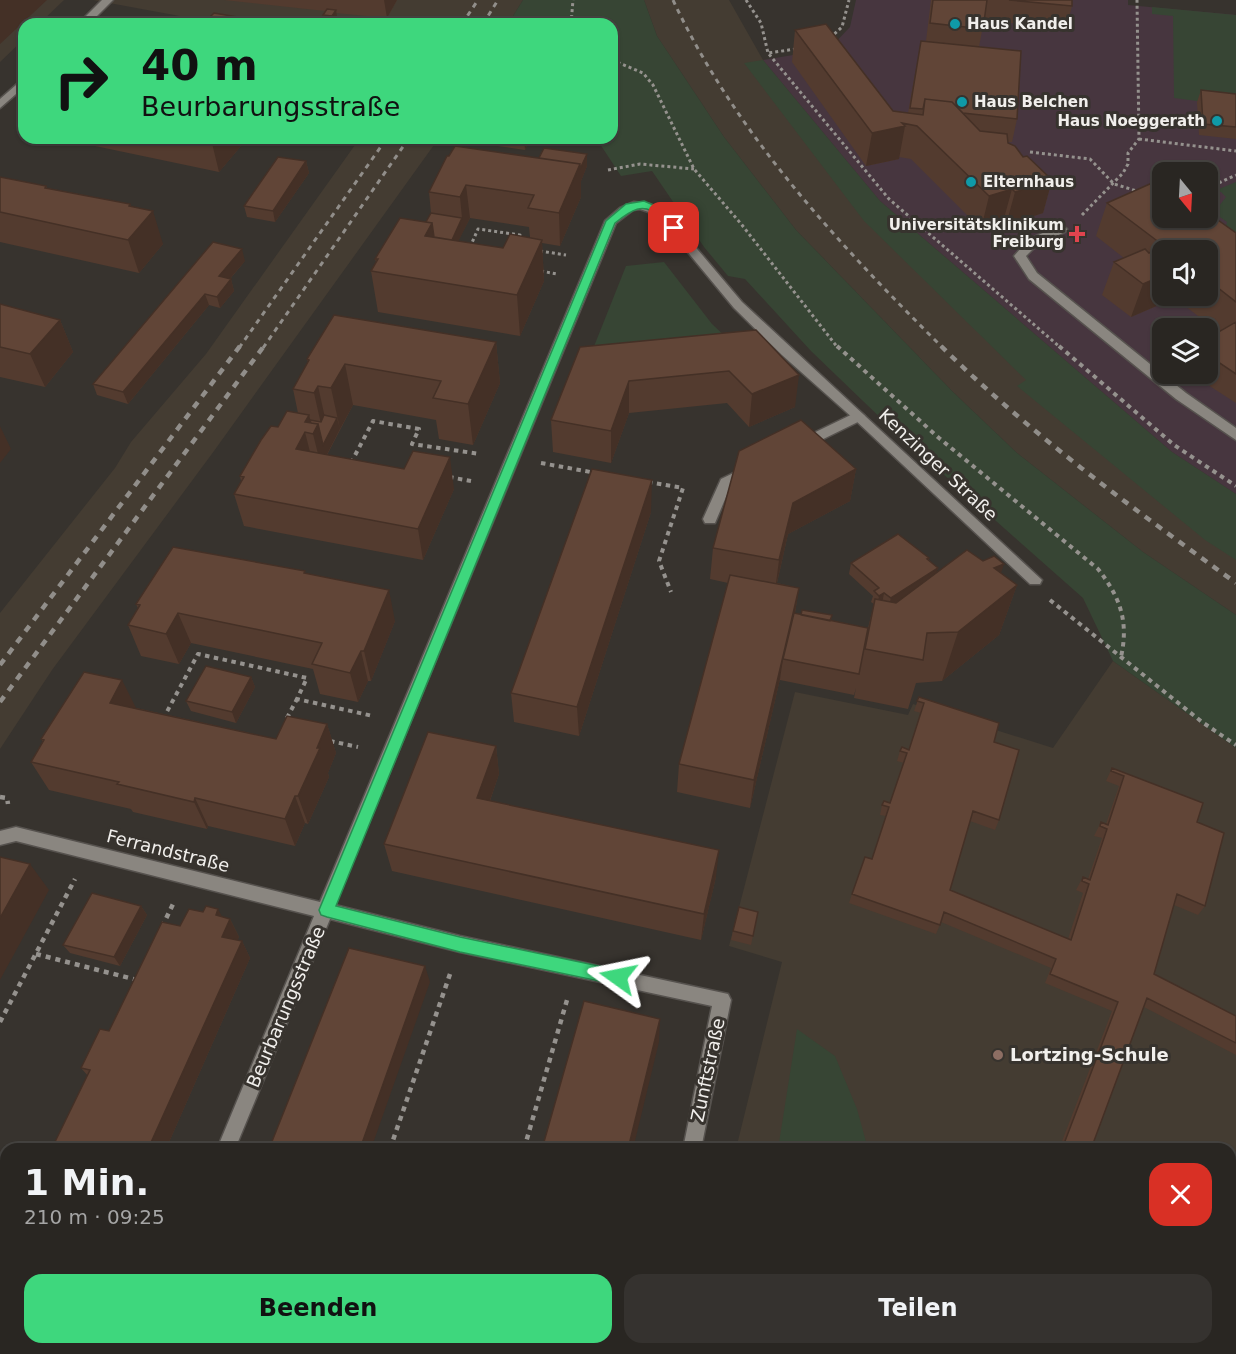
<!DOCTYPE html>
<html lang="de">
<head>
<meta charset="utf-8">
<style>
	:root { --surface:#292622; --page:#35322f; --text:#f1f3f6; --muted:#a5a5a5; --line:#454340; --accent:#3ed77d }
	body { margin:0; font-family:"DejaVu Sans",sans-serif; background:var(--page); color:var(--text); height:100vh; display:flex; flex-direction:column; font-size:22px; white-space:nowrap }
	* { box-sizing:border-box; margin:0 }
	p { font-size:20px; color:var(--muted) }
	.icon { flex:none; width:33px; height:33px; fill:none; stroke:currentColor; stroke-width:2; stroke-linecap:round; stroke-linejoin:round }
	.map { position:relative; flex:1; overflow:hidden }
	.panel { position:absolute; left:0px; top:1143px; width:1236px; height:212px; display:flex; flex-direction:column; background:var(--surface); border-radius:18px 18px 0 0; box-shadow:0 2px 4px #0004,0 0 0 2px var(--line) }
	.panel>* { flex:none }
	.hud { position:absolute; left:18px; top:18px; width:600px; height:126px; border-radius:18px; box-shadow:0 2px 4px #0004,0 0 0 2px var(--line); background:#3ed77d; color:#111; overflow:hidden }
	.needle { width:39px; rotate:162deg }
	.buttons { position:absolute; left:1152px; top:162px; display:grid; gap:12px }
	.buttons a { display:grid; place-items:center; width:66px; height:66px; border-radius:12px; background:var(--surface); box-shadow:0 2px 4px #0004,0 0 0 2px var(--line); font-size:30px }
	.pin { position:absolute; display:grid; place-items:center; width:51px; height:51px; color:#fff; margin:-26px; border-radius:12px; box-shadow:0 3px 9px #0006 }
	.me { position:absolute; width:66px; margin:-33px; rotate:282deg; stroke-linejoin:round; filter:drop-shadow(0 0 4px #0008) }
	.turn { display:flex; align-items:center; gap:21px; height:126px; padding:0 24px; font-size:27px }
	.turn .icon { width:78px; height:78px; stroke-width:2.5 }
	.turn b { display:block; font-size:42px; line-height:51px }
	.round { display:grid; place-items:center; flex:none; width:63px; height:63px; border-radius:18px; background:var(--page) }
	.overview { display:flex; align-items:center; justify-content:space-between; height:102px; padding:0 24px }
	h1 { font-size:36px; font-weight:700; line-height:45px }
	.primary-button { display:flex; gap:12px; margin-top:auto; padding:12px 24px }
	.primary-button a { flex:1; height:69px; border-radius:18px; background:var(--accent); color:#111; font-size:24px; font-weight:700; line-height:69px; text-align:center }
	.primary-button a+a { background:var(--page); color:var(--text) }
	.map>svg:first-child { display:block }
	.built { fill:#443c32 }
	.medical { fill:#47363f; fill-rule:evenodd }
	.green { fill:#374534 }
	.lines { fill:none; stroke-linecap:round; stroke-linejoin:round }
	.service-casing { stroke:#56524e; stroke-width:3 }
	.minor-casing { stroke:#56524e; stroke-width:3 }
	.secondary-casing { stroke:#56524e; stroke-width:3 }
	.path-far2 { stroke:#95928e; stroke-width:3; stroke-dasharray:3 3; stroke-linecap:butt }
	.path-far1 { stroke:#95928e; stroke-width:4; stroke-dasharray:4.5 4.5; stroke-linecap:butt }
	.path { stroke:#95928e; stroke-width:4.5; stroke-dasharray:5 5; stroke-linecap:butt }
	.service { fill:#8a8680; fill-rule:evenodd }
	.minor { fill:#8a8680; fill-rule:evenodd }
	.secondary { fill:#8a8680; fill-rule:evenodd }
	.rail-far1 { stroke:#918e8a; stroke-width:3; stroke-dasharray:5 5; stroke-linecap:butt }
	.rail { stroke:#918e8a; stroke-width:4.5; stroke-dasharray:7 7; stroke-linecap:butt }
	.wall { fill:#533b2f; fill-rule:evenodd }
	.shaded-wall { fill:#443026 }
	.building { fill:#614537; stroke:#443026; stroke-width:1.5 }
	.route { fill:#3ed77d; stroke:#288c51; stroke-width:1.5 }
	.culture-dot { fill:#0f9aa8; stroke:#37332e; stroke-width:2 }
	.health-dot { fill:#e0444e; stroke:#37332e; stroke-width:2 }
	.education-dot { fill:#8d6e63; stroke:#37332e; stroke-width:2 }
	.labels { text-anchor:middle; stroke-width:6; stroke-linejoin:round; paint-order:stroke }
	.far-poi-label { font-size:15px; font-weight:bold; fill:#f1efec; stroke:#37332e; text-anchor:start }
	.street-label { font-size:18px; fill:#f1efec; stroke:#37332e }
	.poi-label { font-size:18px; font-weight:bold; fill:#f1efec; stroke:#37332e; text-anchor:start }
</style>
</head>
<body>
<div class="map">
<svg width="1236" height="1354" viewBox="0 0 1236 1354">
	<rect width="100%" height="100%" fill="#37332e"/>
	<!-- built -->
	<path class="built" d="M0,0H64L39,24H24V39L0,62Z
		M93,0H523L508,24H223Z
		M644,0H729L763,60L880,201L1172,452L1236,494V615L1143,552L1017,453L953,392L796,230L724,137L657,36Z
		M360,138H439L214,451L52,670L0,749V613L115,468L131,442L206,354Z
		M1113,661L1236,748V1354H694L695,1348H1230V1149H736L782,962L729,946L795,692L908,715L913,704L1053,748Z"/>
	<!-- medical -->
	<path class="medical" d="M856,0H1128V5L1236,15V494L1172,452L880,201L763,60L829,49L850,27ZM1162,172H1208V218H1162ZM1162,250H1208V296H1162ZM1162,328H1208V374H1162Z"/>
	<!-- green -->
	<path class="green" d="M523,0H644L657,36L724,137L796,230L953,392L1017,453L1143,552L1236,615V748L1113,661L1083,598L890,427L811,351L745,279L728,276L704,247L652,171L621,176L596,138H612V24H508Z
		M1152,7L1236,15V106L1174,98L1173,16L1152,14Z
		M763,60L880,201L1172,452L1236,494V560L1205,540L1017,386L1026,380L864,221L744,63Z
		M1236,182V254L1226,226L1227,222L1217,215L1219,206L1226,197L1221,192L1214,191Z
		M664,262L712,324L742,352L585,369L626,266Z
		M797,1029L835,1056L857,1109L868,1149H778Z"/>
	<g class="lines">
		<!-- service casing -->
		<g class="service-casing">
			<path id="service" d="M1061,225L1067,229L1065,232L1037,245L1026,256L1037,273L1186,393L1236,428V440L1176,399L1029,279L1014,256L1029,239Z
				M859,411L865,416L864,419L807,447L802,449L795,444L797,441Z
				M748,466L753,468L755,471L753,474L731,485L715,523H705L703,519L721,479Z"/>
		</g>
		<!-- minor casing -->
		<g class="minor-casing">
			<path id="minor" d="M634,202L650,204L665,211L742,302L1042,580L1040,584H1030L854,419L782,355L734,308L657,215L640,209L633,210L616,223L335,905L460,936L728,994L731,1000L701,1149H683L712,1006L460,952L330,919L235,1149H217L314,916L16,841L0,845V831L16,827L320,902L605,221L620,208Z
				M132,1348H152L150,1354H130Z
				M644,1348H664L663,1354H643Z"/>
		</g>
		<!-- secondary casing -->
		<g class="secondary-casing">
			<path id="secondary" d="M102,0H113L89,24H78Z
				M24,78V87L0,108V99Z"/>
		</g>
		<!-- path-far2 -->
		<path class="path-far2" d="M746,0L761,23L768,53
			M571,24L573,0
			M830,38L842,27L849,0
			M796,49L768,53L889,199L1061,348
			M612,60L643,73L653,85L694,169L742,225L838,348
			M589,138L591,145
			M1139,139L1236,151
			M1030,152L1090,159L1114,184L1140,192
			M608,170L640,164L694,169
			M1208,188L1236,175
			M1082,215L1123,173L1128,164V153L1139,139L1137,0
			M470,247L478,229L520,235L518,240
			M540,251L566,255
			M541,271L557,274"/>
		<!-- path-far1 -->
		<path class="path-far1" d="M837,346L939,438L1098,569C1120,597 1129,621 1121,657
			M1059,346L1174,445L1236,486
			M351,463L373,421L419,429L412,444L480,454
			M541,463L596,473
			M449,477L471,481
			M648,482L683,488L659,561L671,592
			M1050,600L1202,722L1236,745
			M287,718L297,699
			M163,719L198,654L307,678L297,699L373,716
			M330,741L358,747"/>
		<!-- path -->
		<path class="path" d="M0,797L7,798L8,804
			M162,927L173,904
			M36,954L137,980
			M0,1022L75,879
			M390,1149L450,974
			M524,1149L567,1000
			M320,1354L322,1348
			M464,1354L466,1348"/>
		<!-- service -->
		<use href="#service" class="service"/>
		<!-- minor -->
		<use href="#minor" class="minor"/>
		<!-- secondary -->
		<use href="#secondary" class="secondary"/>
		<!-- rail-far1 -->
		<path class="rail-far1" d="M673,0C735,133 839,245 943,348
			M462,24L478,0
			M483,24L498,0
			M239,348L387,138
			M263,348L409,138"/>
		<!-- rail -->
		<path class="rail" d="M941,346C1031,435 1134,509 1236,583
			M0,665L240,346
			M0,702L264,346"/>
	</g>
	<!-- wall -->
	<path class="wall" d="M224,0H397L387,18L336,13L338,22L336,24H325L323,15L325,11Z
		M931,0H1072V6L1066,29L984,20L979,47L1017,119L1012,142H1008V143L1052,180L1043,213L1006,225L1003,222L981,229L911,159L899,157V159L866,166L792,62L795,30L893,111L908,113L921,41H926Z
		M209,18L250,24H211Z
		M1201,90L1236,94V139L1199,135L1197,102Z
		M57,138H239L241,146L219,172Z
		M475,138H530L525,150L476,143Z
		M447,156L587,166L581,181V197L560,246L542,243L544,281L520,336L378,312L371,271L376,262L375,259L426,222L431,213L429,192ZM470,218L529,227L530,237L503,248L458,241Z
		M306,161L309,173L275,222L247,217L244,206Z
		M0,177L46,186L47,188L130,204L131,206L163,244L139,273L0,242Z
		M1107,203L1236,233V403L1191,374H1208V338L1219,332L1172,296H1208V250H1162L1164,296L1161,304L1131,317L1102,295L1114,262L1124,258L1096,236Z
		M245,261L230,279H231L234,291L220,308L209,305L128,404L97,395L93,384Z
		M0,304L60,320L73,352L45,387L0,377Z
		M756,330L795,407L749,427L727,403L629,413L611,463L553,452L551,420L580,347Z
		M496,342L500,383L473,445L439,439L436,420L353,405L327,455L454,489L423,560L244,526L234,494L241,481L240,476L278,427L298,413L293,389L308,362L307,359Z
		M856,469L850,501L788,534L777,583L799,588L795,613L868,628L874,604L871,602L873,596L849,574L851,563L929,558V560L938,568L936,573L983,561L1017,585L999,635L942,681L916,683L908,709L854,698L856,688L854,695L780,680V679L750,808L677,792L679,764L728,583L710,579L713,548Z
		M651,512L579,736L514,722L511,693Z
		M306,574L395,621L371,681H368L358,702L320,694L313,669L191,643L179,664L141,656L128,625L138,608L136,604Z
		M251,677L255,687L236,723L191,711L186,701Z
		M919,697L994,742L999,820L995,830L970,821L950,890L1068,939L1083,893L1076,890L1083,877L1088,879L1102,838L1094,836L1101,822L1106,824L1119,786L1106,781L1112,768L1197,822L1205,906L1198,915L1174,905L1154,974L1236,1016V1055L1144,1007L1091,1149H1059L1112,1011L1045,983L1051,968L941,922L936,934L849,903L852,894L872,859L886,816L880,815L882,805L890,803L904,763L897,761L900,751L909,750L921,713L914,711Z
		M136,708L276,739L327,724L336,753L328,773L329,777L308,824L305,823L295,846L208,826L207,829L133,812L131,809L49,790L31,762L43,742L41,739Z
		M496,746L499,774L490,801L716,877L701,940L392,871L384,844Z
		M141,906L147,915L120,966L70,953L63,945Z
		M758,912L751,945L731,940L733,931Z
		M223,917L230,919L239,937L237,940L242,941L250,958L166,1149H40L53,1146L88,1076L81,1068L109,1031L180,926Z
		M999,1348H1230L1236,1354H997Z"/>
	<!-- shaded-wall -->
	<path class="shaded-wall" d="M0,0H47L0,44Z
		M384,0H397L387,18Z
		M336,10L338,22L336,24H333L332,16Z
		M249,19L250,24H245Z
		M905,126L899,159L866,166L872,133Z
		M212,138H239L241,146L219,172L211,139Z
		M524,138H530L525,150Z
		M587,154V166L581,181V197L560,246L559,213L580,164Z
		M306,161L309,173L275,222L273,211Z
		M1052,180L1043,213L1006,225L1015,192Z
		M466,185L470,218L446,266L444,254L462,218L460,197Z
		M1012,189L1003,222L981,229L989,196Z
		M130,204L138,228L153,211L163,244L139,273L128,240L129,206Z
		M432,223L437,264L425,236Z
		M542,240L544,281L520,336L517,295Z
		M242,249L245,261L222,288L219,276Z
		M1162,276V296H1164L1161,304L1131,317L1143,284Z
		M231,279L234,291L220,308L217,297Z
		M205,294L209,305L128,404L123,392Z
		M60,320L73,352L45,387L30,354Z
		M496,342L500,383L473,445L468,404Z
		M345,364L353,405L340,429L331,388Z
		M799,375L795,407L749,427L752,394Z
		M629,381V413L611,463V431Z
		M318,386L327,427L323,433L314,393Z
		M309,415L314,433L318,424L337,418L340,429L321,466L313,434L305,422Z
		M0,426L11,449L0,463Z
		M305,432L313,464L296,449Z
		M450,457L454,489L423,560L418,529Z
		M856,469L850,501L788,534L775,591L779,560L793,503Z
		M652,480L651,512L579,736L577,707Z
		M1004,564L990,606L1017,585L999,635L942,681L958,632L994,568Z
		M938,568L935,579L888,609L891,598Z
		M799,588L794,618L783,659L780,679L750,808L754,780Z
		M389,590L395,621L371,681L364,651Z
		M884,593L882,604L877,607L879,596Z
		M178,613L191,643L179,664L166,634Z
		M361,651L368,681L358,702L350,673Z
		M251,677L255,687L236,723L232,712Z
		M122,680L137,710L110,703Z
		M327,724L336,753L328,773L329,777L308,824L298,796L317,748Z
		M496,746L499,774L481,826L477,798Z
		M295,796L305,823L295,846L285,819Z
		M195,798L208,826L207,829L194,802Z
		M719,850L716,877L701,940L704,914Z
		M30,864L49,890L0,980V918Z
		M141,906L147,915L120,966L114,957Z
		M218,909L227,926L230,919L239,937L231,954L222,937L216,915Z
		M242,941L250,958L166,1149H148Z
		M425,966L430,982L371,1149H360Z
		M660,1019L659,1042L633,1149H628Z
		M59,1348H79L76,1354H57Z
		M288,1348H301L299,1354H286Z
		M580,1348H584L583,1354H578Z"/>
	<!-- building -->
	<path class="building" d="M933,0H987L983,29L930,23Z
		M1009,0H1072V6Z
		M327,9L336,10L332,16L323,15Z
		M214,13L249,19L245,24L209,18Z
		M170,17L209,24H163Z
		M826,24L893,111L923,115L925,99L952,102L980,131L1007,134L1008,143L1015,146L1023,157L1027,156L1052,180L1015,192L1012,189L989,196L917,126L902,123L905,126L872,133L795,30Z
		M921,41L1021,51L1017,119L963,113L952,102L925,99L923,109L910,108Z
		M1201,90L1236,94V127L1203,124Z
		M455,146L580,164L559,213L528,208L534,195L466,185L460,197L429,192L447,156H449Z
		M544,148L587,154L580,169V164L539,158Z
		M278,157L306,161L273,211L244,206Z
		M0,177L46,186L45,188L130,204L129,206L153,211L128,240L0,212Z
		M1161,179L1162,181V218H1208V213L1236,233V302L1208,280V250H1162V276L1143,284L1114,262L1145,249L1149,253L1164,246L1107,203Z
		M431,213L462,218L452,240L434,237L432,223L426,222Z
		M400,218L432,223L425,236L503,248L510,234L542,240L517,295L371,271L378,259H375Z
		M213,242L242,249L219,276L231,279L217,297L205,294L123,392L93,384Z
		M0,304L60,320L30,354L0,347Z
		M334,315L496,342L468,404L433,398L441,381L345,364L331,388L318,386L314,393L293,389L309,360L307,359Z
		M1236,322V374L1208,355V338Z
		M756,330L799,375L752,394L729,371L629,381L611,431L551,420L580,347Z
		M287,411L309,415L305,422L318,424L313,434L305,432L296,449L404,469L413,451L450,457L418,529L234,494L244,477L240,476L261,440L271,426L278,427Z
		M324,415L337,418L323,445L318,424L311,423L310,420L321,422Z
		M801,420L856,469L793,503L779,560L713,548L739,451Z
		M592,469L652,480L577,707L511,693Z
		M898,534L929,558L927,559L938,568L891,598L884,593L879,596L874,591L879,588L851,563Z
		M173,547L305,571L304,573L389,590L364,651H361L350,673L312,664L322,643L178,613L166,634L128,625L140,605L136,604Z
		M967,550L983,561L994,556L1004,564L994,568L1017,585L958,632L927,633L923,660L865,649L875,599L896,603Z
		M730,575L799,588L754,780L679,764Z
		M802,610L832,615L830,621L801,615Z
		M794,613L868,628L859,674L783,659Z
		M206,666L251,677L232,712L186,701Z
		M84,672L122,680L110,703L276,739L287,716L327,724L317,748H320L298,796H295L285,819L195,798L194,802L117,784L119,782L31,762L44,740L41,739Z
		M919,697L999,723L994,742L1019,750L999,820L973,811L950,890L1071,940L1089,884L1082,881L1083,877L1090,880L1107,829L1100,826L1101,822L1108,825L1124,776L1111,771L1112,768L1203,803L1197,822L1224,833L1205,906L1177,894L1154,974L1236,1016V1043L1147,998L1091,1149H1062L1118,1002L1050,974L1056,959L944,912L940,925L852,894L865,857L872,859L889,807L882,805L884,801L890,803L907,753L900,751L902,747L909,750L924,703L917,701Z
		M428,732L496,746L477,798L719,850L704,914L384,844Z
		M0,857L30,864L0,918Z
		M92,893L141,906L114,957L63,945Z
		M206,906L218,909L216,915L230,919L222,937L242,941L148,1149H40L42,1144L53,1146L90,1070L81,1068L100,1029L109,1031L162,922L180,926L189,909L203,912Z
		M739,907L758,912L753,936L733,931Z
		M349,948L425,966L360,1149H269Z
		M584,1001L660,1019L628,1149H542Z
		M6,1243V1348H59L57,1354H0V1255Z
		M1230,1293L1236,1296V1354H1006L1009,1348H1230Z
		M191,1348H288L286,1354H188Z
		M486,1348H580L578,1354H485Z"/>
	<!-- route -->
	<path class="route" d="M644,201L665,210L679,228L674,231C668,229 665,223 660,218C644,200 630,211 615,223L336,906L460,937L618,970L624,972L626,977L624,983L618,985L460,952L327,917L321,915L319,910L606,221L626,204Z"/>
	<!-- markers -->
	<g class="culture-dot">
		<circle cx="955" cy="24" r="6"/>
		<circle cx="962" cy="102" r="6"/>
		<circle cx="1217" cy="121" r="6"/>
		<circle cx="971" cy="182" r="6"/>
	</g>
	<path class="health-dot" d="M1074 225h6v6h6v6h-6v6h-6v-6h-6v-6h6z"/>
	<circle class="education-dot" cx="998" cy="1055" r="6"/>
	<g class="labels">
		<!-- far-poi labels -->
		<g class="far-poi-label">
			<text x="967" y="29">Haus Kandel</text>
			<text x="974" y="107">Haus Belchen</text>
			<text x="1205" y="126" text-anchor="end">Haus Noeggerath</text>
			<text x="983" y="187">Elternhaus</text>
			<text x="1064" y="230" text-anchor="end">Universitätsklinikum<tspan x="1064" dy="17">Freiburg</tspan></text>
		</g>
		<!-- street labels -->
		<g class="street-label">
			<text transform="translate(938 465) rotate(43)" y="6">Kenzinger Straße</text>
			<text transform="translate(168 851) rotate(14)" y="6">Ferrandstraße</text>
			<text transform="translate(286 1007) rotate(-67)" y="6">Beurbarungsstraße</text>
			<text transform="translate(708 1070) rotate(-78)" y="6">Zunftstraße</text>
		</g>
		<!-- poi labels -->
		<g class="poi-label">
			<text x="1010" y="1061">Lortzing-Schule</text>
		</g>
	</g>
</svg>
<div class="buttons">
<a><svg class="needle" viewBox="-14 -14 28 28"><path d="M0-13l5 13h-10z" fill="#e53935"/><path d="M0 13l5-13h-10z" fill="#a5a5a5"/></svg></a>
<a><svg class="icon" aria-label="sound" viewBox="0 0 24 24"><path d="M4 9h4l5-4v14l-5-4H4zM17 9q2 3 0 6"/></svg></a>
<a><svg class="icon" aria-label="layers" viewBox="0 0 24 24"><path d="M12 4l9 5-9 5-9-5zM3 14l9 5 9-5"/></svg></a>
</div>
<div class="pin" style="left:674px;top:228px;background:#d93025"><svg class="icon" aria-label="arrive" viewBox="0 0 24 24"><path d="M6 21V4h12l-3 4 3 4H6"/></svg></div>
<svg class="me" style="left:618px;top:977px" viewBox="-20 -20 40 40"><path d="M0-17L14 15 0 8-14 15z" fill="#3ed77d" stroke="#fff" stroke-width="4"/></svg>
<div class="hud">
<div class="turn"><svg class="icon" aria-label="right" viewBox="0 0 24 24"><path d="M7 20v-9h11M14 6l5 5-5 5"/></svg><div><b>40 m</b>Beurbarungsstraße</div></div>
</div>
<section class="panel">
<div class="overview"><div><h1>1 Min.</h1><p>210 m · 09:25</p></div><a class="round" style="background:#d93025;color:#fff"><svg class="icon" aria-label="close" viewBox="0 0 24 24"><path d="M6 6l12 12M18 6L6 18"/></svg></a></div>
<div class="primary-button"><a>Beenden</a><a>Teilen</a></div>
</section>
</div>
</body>
</html>
